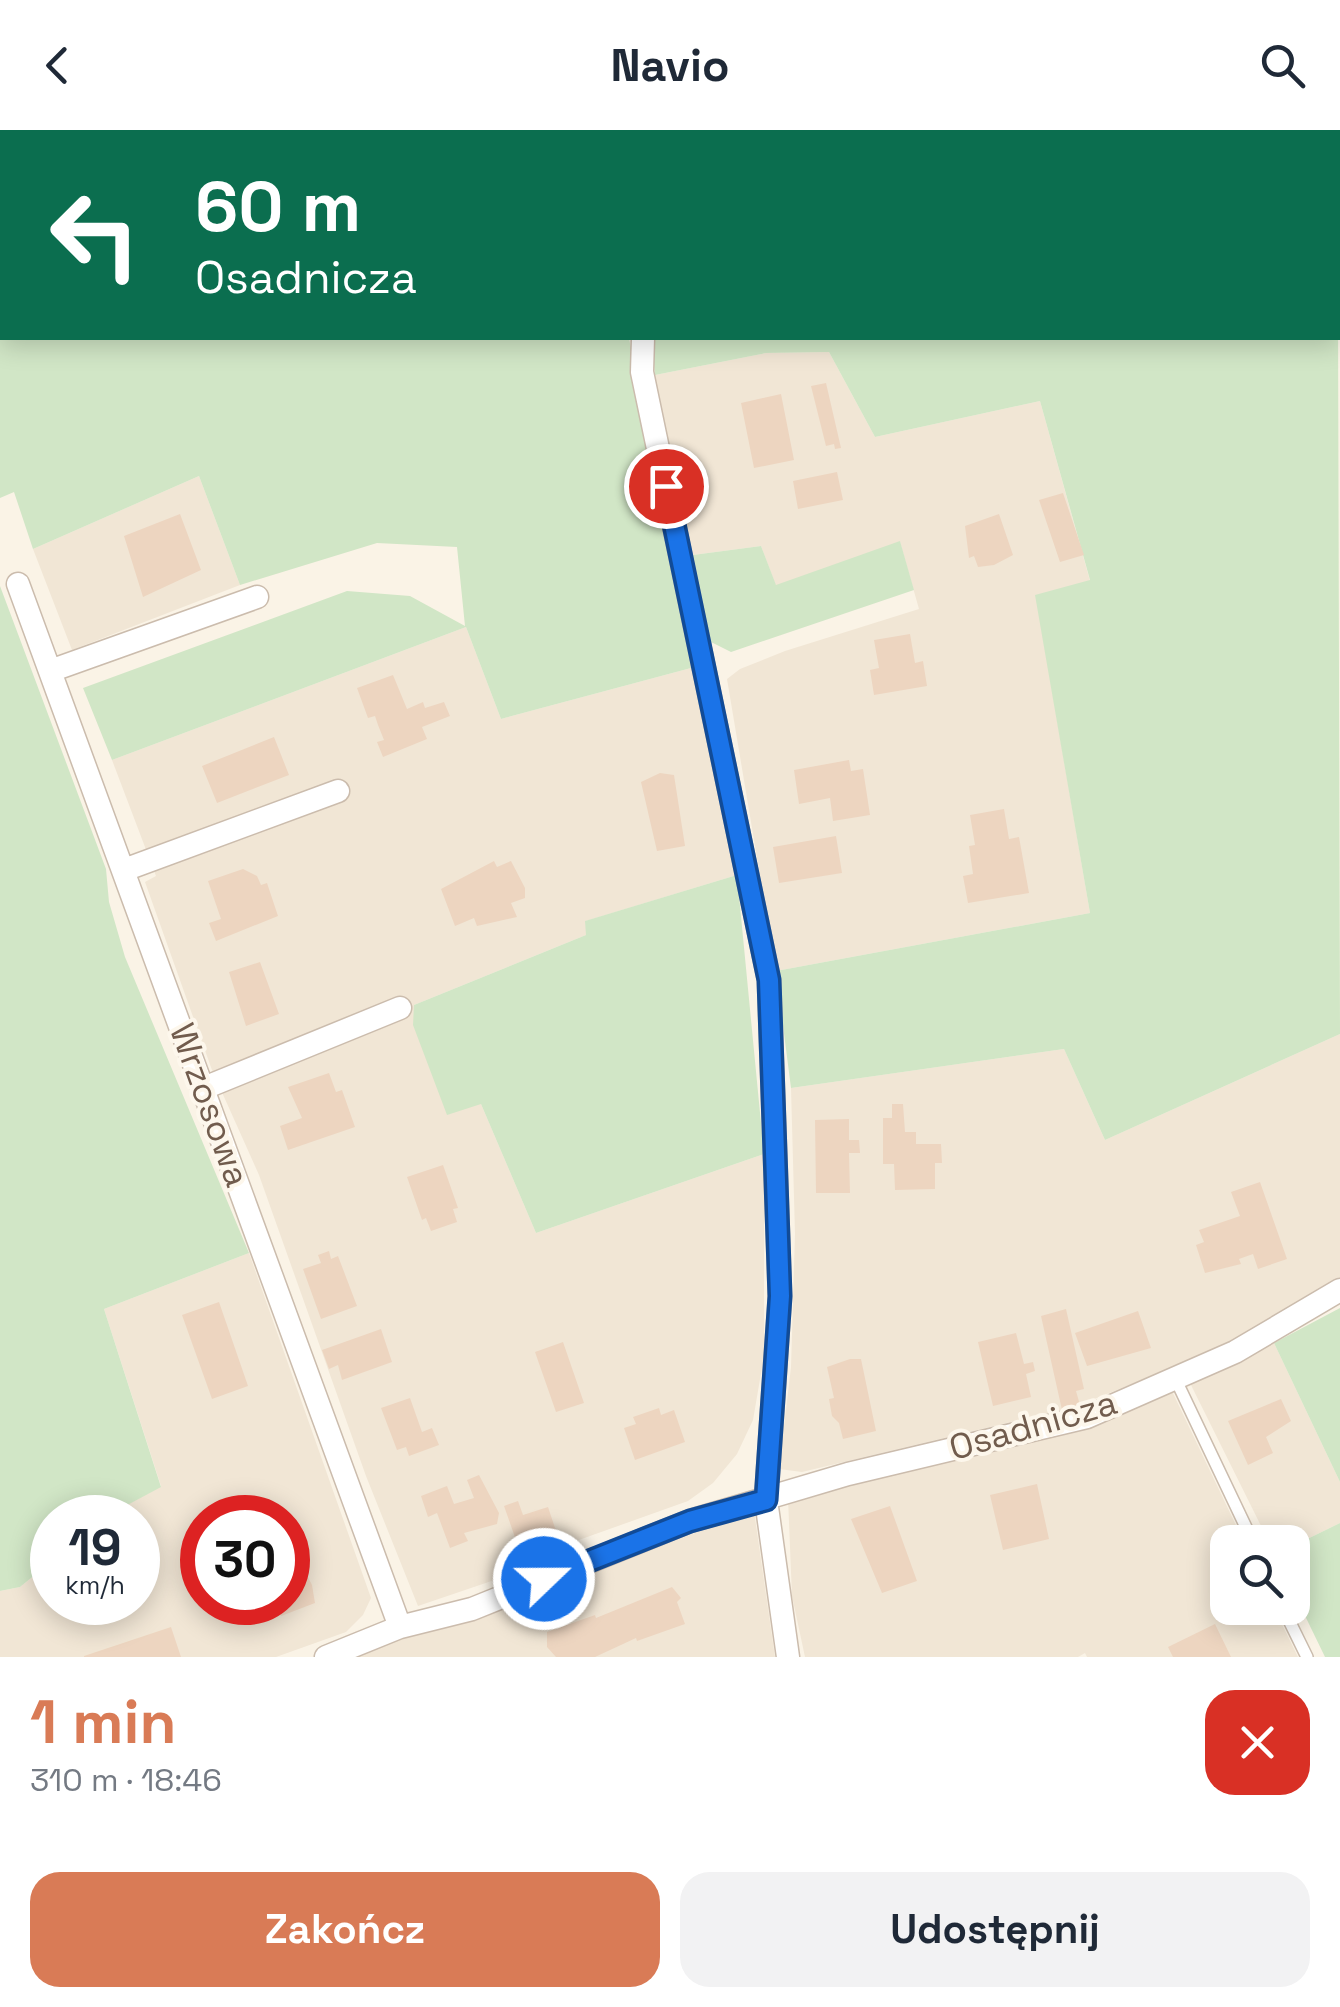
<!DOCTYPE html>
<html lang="pl">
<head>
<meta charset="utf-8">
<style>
	:root { --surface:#fff; --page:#f2f2f3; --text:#1f2937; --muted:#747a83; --accent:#d97b56 }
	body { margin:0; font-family:"Space Grotesk",sans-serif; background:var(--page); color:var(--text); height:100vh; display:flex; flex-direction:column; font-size:38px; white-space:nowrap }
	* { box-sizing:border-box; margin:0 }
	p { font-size:32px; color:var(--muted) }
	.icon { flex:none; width:55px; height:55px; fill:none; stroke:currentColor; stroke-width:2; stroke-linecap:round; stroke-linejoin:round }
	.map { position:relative; height:1527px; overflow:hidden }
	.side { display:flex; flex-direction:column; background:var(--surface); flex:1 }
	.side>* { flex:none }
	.guide { position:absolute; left:0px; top:0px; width:1340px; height:210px; box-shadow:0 5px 25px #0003; background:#0b6e4f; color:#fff; overflow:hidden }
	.tools { position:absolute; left:1210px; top:1395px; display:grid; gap:20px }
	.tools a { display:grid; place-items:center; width:100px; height:100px; border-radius:20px; background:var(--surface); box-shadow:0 5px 25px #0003; font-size:50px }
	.speed { position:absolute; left:30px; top:1365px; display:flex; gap:20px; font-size:50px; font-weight:700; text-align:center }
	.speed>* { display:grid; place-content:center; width:130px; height:130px; border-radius:50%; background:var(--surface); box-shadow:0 5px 25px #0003; line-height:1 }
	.speed small { font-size:25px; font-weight:400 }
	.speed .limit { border:15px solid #d22; background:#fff; color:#111 }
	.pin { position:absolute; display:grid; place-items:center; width:85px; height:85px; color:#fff; margin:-42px; border:5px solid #fff; border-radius:50%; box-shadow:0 2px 10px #0007 }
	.me { position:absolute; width:110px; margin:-55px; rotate:68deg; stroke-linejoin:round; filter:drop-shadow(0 0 8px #0008) }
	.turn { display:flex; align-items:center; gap:35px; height:210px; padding:0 30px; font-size:45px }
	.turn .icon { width:130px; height:130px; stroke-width:2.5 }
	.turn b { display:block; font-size:70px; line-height:85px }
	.round { display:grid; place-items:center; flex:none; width:105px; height:105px; border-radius:30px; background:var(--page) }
	.overview { display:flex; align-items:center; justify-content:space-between; height:170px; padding:0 30px }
	h1 { font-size:60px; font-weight:800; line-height:75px; color:var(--accent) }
	.primary-button { display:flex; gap:20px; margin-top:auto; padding:20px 30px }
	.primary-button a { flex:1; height:115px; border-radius:30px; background:var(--accent); color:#fff; font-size:40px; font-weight:800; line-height:115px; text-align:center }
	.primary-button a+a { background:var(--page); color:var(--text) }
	header { display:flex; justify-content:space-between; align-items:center; height:130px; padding:0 30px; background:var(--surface); font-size:45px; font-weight:800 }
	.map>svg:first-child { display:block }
	.residential { fill:#f1e6d5; fill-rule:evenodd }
	.green { fill:#d1e6c6 }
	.building { fill:#edd5c0 }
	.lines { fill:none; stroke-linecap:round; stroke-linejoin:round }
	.lane-casing { stroke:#cbbcad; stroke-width:14 }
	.street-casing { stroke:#cbbcad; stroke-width:25 }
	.lane { stroke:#fff; stroke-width:11 }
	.street { stroke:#fff; stroke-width:22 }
	.rail-casing { stroke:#b7a5c3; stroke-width:11 }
	.rail { stroke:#fdf7ec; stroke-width:8; stroke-dasharray:22; stroke-linecap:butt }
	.route-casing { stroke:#114b97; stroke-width:25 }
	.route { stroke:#1a73e8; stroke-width:18 }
	.labels { text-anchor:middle; stroke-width:8; stroke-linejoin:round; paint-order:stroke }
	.street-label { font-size:35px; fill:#715c4d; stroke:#fdf7ec }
</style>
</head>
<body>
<header><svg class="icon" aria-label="back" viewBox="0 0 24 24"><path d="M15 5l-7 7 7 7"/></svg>Navio<svg class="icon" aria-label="search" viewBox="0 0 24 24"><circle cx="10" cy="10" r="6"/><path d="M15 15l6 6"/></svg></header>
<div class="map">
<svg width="1340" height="1527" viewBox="0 0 1340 1527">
	<rect width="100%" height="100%" fill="#faf3e6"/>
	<!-- residential -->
	<path class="residential" d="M829,222L875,307L1040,271L1090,451L1036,466L1090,783L776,841L727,549L740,539L785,521L919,479L900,412L776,456L761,416L693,425L661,295L655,245L766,223Z
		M199,346L240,455L72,520L33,419Z
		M466,497L501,589L691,538L737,745L586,791V805L414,875L481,974L536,1103L764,1024V1226L753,1290L737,1324L713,1353L688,1371L576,1411L565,1426L418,1476L366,1346L259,1045L212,940L145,752L156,746L112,630Z
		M1340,904V1150L1231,1214L1077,1276L802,1342L779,1339L791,1237L795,1104L791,958L1064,919L1105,1010Z
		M249,1123L371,1468L363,1485L346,1502L276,1527H0V1461L20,1457L52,1431V1472H138V1388L105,1387L161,1356L104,1179ZM202,1388H288V1472H202Z
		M1274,1213L1340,1352V1393L1293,1416L1269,1412L1190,1253Z
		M1171,1259L1244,1412H1228V1478H1274L1298,1527H1087L1085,1523L1078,1527H805L792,1466L788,1368Z
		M754,1381L775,1527H353L402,1507L452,1494Z"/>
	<!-- green -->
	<path class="green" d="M0,0H674L2,2V208H629L691,538L501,589L466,497L112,630L83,558L347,461L410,466L465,496L457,417L377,413L240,455L199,346L33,419L14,362L0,368Z
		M699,0H1164L1167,2H698Z
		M1338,181L1340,904L1105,1010L1064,919L791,958L776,841L1090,783L1035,465L1090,450L1040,271L875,307L829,222L766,223L655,245L652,208H1338Z
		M900,411L914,460L731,522L711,512L693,425L761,416L776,455Z
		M0,456L106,739L109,772L125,827L249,1123L104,1179L161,1357L105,1387L52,1388V1431L20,1457L0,1461Z
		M737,745L764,1024L536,1103L481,974L447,985L413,895L414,875L586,805L585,791Z
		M1340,1178V1352L1274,1213Z
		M1340,1393V1527H1325L1293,1461V1416Z"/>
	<!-- building -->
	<path class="building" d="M826,253L841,318L835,319L834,314L826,316L811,256Z
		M781,264L794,330L754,338L741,273Z
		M837,342L843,370L798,379L793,351Z
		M1063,363L1084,425L1060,432L1039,370Z
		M180,384L201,440L143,467L124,406Z
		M999,384L1013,425L994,435L978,437L974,426L969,428L965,396Z
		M910,504L915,533L923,531L927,556L874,565L870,540L879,538L874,510Z
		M393,545L407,579L423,572L425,578L444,572L450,586L422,597L427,609L383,627L377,612L384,610L378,595L375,586L368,588L357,558Z
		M274,607L289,645L217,673L202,636Z
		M849,630L851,641L863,639L870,685L833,691L830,668L799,674L794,640Z
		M660,643L674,645L685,716L657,721L641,652Z
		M1004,679L1009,709L1019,707L1029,763L968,773L963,746L973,744L969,716L975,715L970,685Z
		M836,706L842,743L779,753L773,717Z
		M494,731L497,737L511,731L525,758V768L511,773L517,787L477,796L474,788L455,796L441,759Z
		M243,739L257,746L261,755L267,753L278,786L216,811L209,793L221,789L208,751Z
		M260,832L279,884L246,896L229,842Z
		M329,943L336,962L342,960L355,997L288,1020L280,996L302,988L288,957Z
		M892,974H903L905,1002H916V1014H941L942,1033H935V1059L895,1060L894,1034H883V988H892Z
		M849,989V1010H859L860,1023H849L850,1063H816L815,990Z
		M443,1035L458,1078L453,1079L457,1092L431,1101L426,1088L422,1090L407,1047Z
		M1260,1052L1287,1129L1258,1139L1253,1124L1239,1129L1241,1134L1205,1143L1196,1115L1204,1112L1199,1100L1240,1086L1231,1062Z
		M329,1121L331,1129L338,1126L357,1176L321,1189L303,1139L321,1133L318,1125Z
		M219,1172L248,1256L212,1269L182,1185Z
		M1066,1179L1084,1259L1076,1261L1080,1275L1062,1280L1041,1186Z
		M1138,1181L1151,1218L1087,1236L1075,1203Z
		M381,1199L392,1232L342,1250L338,1235L329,1239L322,1220Z
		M1016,1203L1024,1234L1033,1232L1035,1241L1026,1244L1031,1267L993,1276L978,1212Z
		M563,1212L584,1273L556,1282L535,1222Z
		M850,1229H861L876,1301L843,1309L839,1293L832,1286L829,1269L834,1268L827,1237Z
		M410,1268L422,1302L432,1298L439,1315L409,1326L406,1317L397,1320L381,1278Z
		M1281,1269L1291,1291L1266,1307L1273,1323L1248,1335L1228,1291Z
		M659,1278L661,1285L674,1280L685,1312L635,1330L624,1298L636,1294L633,1287Z
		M479,1345L499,1383L497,1394L464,1403L468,1411L450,1418L437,1383L428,1387L421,1366L447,1356L454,1374L474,1368L467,1350Z
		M1037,1354L1049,1409L1003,1420L990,1365Z
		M518,1371L523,1385L548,1377L561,1416L523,1430L504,1376Z
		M890,1376L917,1451L882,1463L851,1389Z
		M301,1434L312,1455L315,1473L281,1486L276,1472H288V1438Z
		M672,1457L681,1468L677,1472L685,1494L637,1511L636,1508L595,1527H556L547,1517V1502L595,1485L596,1488Z
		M1215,1494L1231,1527H1173L1168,1517Z
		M171,1497L181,1527H84V1526Z"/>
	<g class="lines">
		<!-- lane casing -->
		<g class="lane-casing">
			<path id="lane" d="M1175,1248L1253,1412
				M1283,1478L1307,1527"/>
		</g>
		<!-- street casing -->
		<g class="street-casing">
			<path id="street" d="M682,2L683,0
				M643,208L642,242L769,850L780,1167L766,1370L788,1527
				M18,454L400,1497
				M50,541L257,467
				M124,740L338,661
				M204,958L400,878
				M326,1527L400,1497L472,1479L690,1391L848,1344L1087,1287L1235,1222L1340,1160"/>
		</g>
		<!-- lane -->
		<use href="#lane" class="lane"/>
		<!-- street -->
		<use href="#street" class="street"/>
		<!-- rail casing -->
		<g class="rail-casing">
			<path id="rail" d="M1194,0L1196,2
				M1338,151L1340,153"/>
		</g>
		<!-- rail -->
		<use href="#rail" class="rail"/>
	</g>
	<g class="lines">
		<!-- route casing -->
		<g class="route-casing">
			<path id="route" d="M544,1449L690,1391L766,1370L780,1166L769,850L666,356"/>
		</g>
		<!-- route -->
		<use href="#route" class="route"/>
	</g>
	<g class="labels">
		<!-- street labels -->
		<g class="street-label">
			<text transform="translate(210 975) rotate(70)" y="12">Wrzosowa</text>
			<text transform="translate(1033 1295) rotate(-16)" y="12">Osadnicza</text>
		</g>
	</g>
</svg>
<div class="tools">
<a><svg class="icon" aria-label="search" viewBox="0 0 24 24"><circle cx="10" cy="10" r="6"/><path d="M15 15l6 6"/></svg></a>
</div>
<div class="speed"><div>19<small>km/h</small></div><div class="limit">30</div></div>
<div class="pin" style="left:666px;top:356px;background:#d93025"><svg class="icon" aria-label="arrive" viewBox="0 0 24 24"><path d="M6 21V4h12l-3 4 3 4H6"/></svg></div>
<svg class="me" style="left:544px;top:1449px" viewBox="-20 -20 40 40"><circle r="17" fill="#1a73e8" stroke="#fff" stroke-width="3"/><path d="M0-11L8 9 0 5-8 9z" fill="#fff"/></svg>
<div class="guide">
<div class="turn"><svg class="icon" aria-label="left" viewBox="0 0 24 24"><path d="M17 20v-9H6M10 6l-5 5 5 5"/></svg><div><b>60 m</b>Osadnicza</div></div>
</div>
</div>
<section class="side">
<div class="overview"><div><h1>1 min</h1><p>310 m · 18:46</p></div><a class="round" style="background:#d93025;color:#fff"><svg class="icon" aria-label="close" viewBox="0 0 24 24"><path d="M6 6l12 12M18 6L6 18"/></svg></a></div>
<div class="primary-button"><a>Zakończ</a><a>Udostępnij</a></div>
</section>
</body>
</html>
